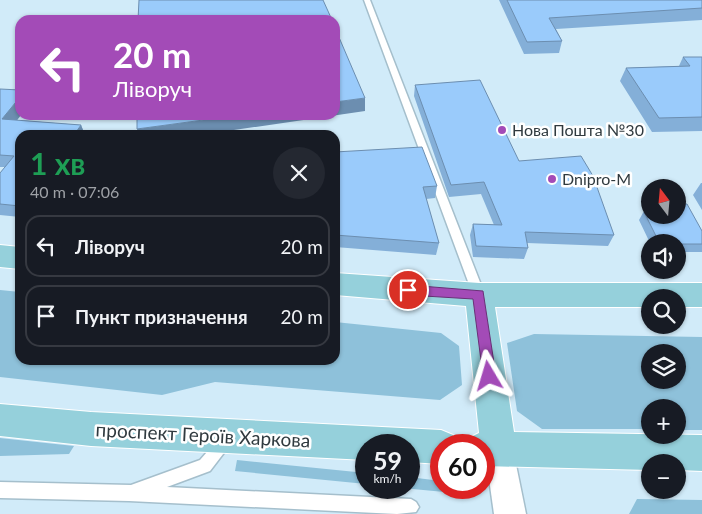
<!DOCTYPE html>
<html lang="uk">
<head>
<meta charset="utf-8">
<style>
	:root { --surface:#171b24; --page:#242831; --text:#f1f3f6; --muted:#9ea1a6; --line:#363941 }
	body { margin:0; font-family:Lato,sans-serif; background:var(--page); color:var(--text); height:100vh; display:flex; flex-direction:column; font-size:19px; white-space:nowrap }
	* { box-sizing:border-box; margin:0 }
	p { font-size:16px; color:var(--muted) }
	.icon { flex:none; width:28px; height:28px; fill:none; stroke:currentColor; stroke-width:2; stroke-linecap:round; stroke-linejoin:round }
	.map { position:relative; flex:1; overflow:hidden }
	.drawer { position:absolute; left:15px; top:130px; width:325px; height:235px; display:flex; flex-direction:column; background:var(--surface); border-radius:15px; box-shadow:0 1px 4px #0004 }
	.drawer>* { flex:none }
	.guide { position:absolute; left:15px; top:15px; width:325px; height:105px; border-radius:15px; box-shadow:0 1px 4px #0004; background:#a34bb7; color:#fff; overflow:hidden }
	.needle { width:32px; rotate:344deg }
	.fabs { position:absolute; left:641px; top:179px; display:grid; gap:10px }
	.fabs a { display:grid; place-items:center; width:45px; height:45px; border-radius:50%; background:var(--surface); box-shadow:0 1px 4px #0004; font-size:25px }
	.speed { position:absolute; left:355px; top:434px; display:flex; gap:10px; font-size:25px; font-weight:700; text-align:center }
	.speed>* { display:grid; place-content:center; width:65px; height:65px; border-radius:50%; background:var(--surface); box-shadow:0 1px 4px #0004; line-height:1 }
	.speed small { font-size:12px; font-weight:400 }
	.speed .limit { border:8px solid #d22; background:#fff; color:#111 }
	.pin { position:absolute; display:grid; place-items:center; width:42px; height:42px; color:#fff; margin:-21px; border:2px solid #fff; border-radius:50%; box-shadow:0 1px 5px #0007 }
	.me { position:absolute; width:55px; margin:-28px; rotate:353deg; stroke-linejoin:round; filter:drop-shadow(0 0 4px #0008) }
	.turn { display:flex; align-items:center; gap:18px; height:105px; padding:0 15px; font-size:22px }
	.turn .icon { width:65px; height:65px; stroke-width:2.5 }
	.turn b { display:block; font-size:35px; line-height:42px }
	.round { display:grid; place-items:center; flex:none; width:52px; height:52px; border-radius:26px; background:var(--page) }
	.overview { display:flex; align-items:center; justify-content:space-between; height:85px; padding:0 15px }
	h1 { font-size:30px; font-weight:700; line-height:38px; color:#1e9e55 }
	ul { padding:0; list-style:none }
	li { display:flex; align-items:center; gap:15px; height:62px; margin:0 10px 8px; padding:0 5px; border:2px solid var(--line); border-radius:15px }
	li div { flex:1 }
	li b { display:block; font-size:19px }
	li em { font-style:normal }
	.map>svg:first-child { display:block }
	.green { fill:#8ec1da; fill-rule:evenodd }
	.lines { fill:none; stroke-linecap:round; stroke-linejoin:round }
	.lane-casing { stroke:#a5bfcc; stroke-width:3 }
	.street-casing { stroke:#a5bfcc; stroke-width:3 }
	.primary-casing { stroke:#fff; stroke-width:2 }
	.lane { fill:#fff; fill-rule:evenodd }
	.street { fill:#fff; fill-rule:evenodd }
	.primary { fill:#95d0db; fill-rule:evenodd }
	.wall { fill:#84afd8 }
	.shaded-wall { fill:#6c8eb0 }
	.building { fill:#9acbfb; stroke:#6c8eb0 }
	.route { fill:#a34bb7; stroke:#6a3177 }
	.poi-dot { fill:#a34bb7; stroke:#fff; stroke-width:2 }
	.labels { text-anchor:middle; stroke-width:5; stroke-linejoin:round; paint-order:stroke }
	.poi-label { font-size:16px; fill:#303a3f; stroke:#fff; text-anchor:start }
	.near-street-label { font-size:19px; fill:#303a3f; stroke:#fff }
</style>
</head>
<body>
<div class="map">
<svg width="702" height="514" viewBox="0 0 702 514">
	<rect width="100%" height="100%" fill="#d1ebf9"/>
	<!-- green -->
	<path class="green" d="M0,290L20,292V360H335V322L441,333L459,346L462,385L440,400L215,382L162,395L0,377Z
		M534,334L702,337V430H678V408H650V429H542L517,411L507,343ZM678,352V380H650V352Z
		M0,438L74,446L69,454L0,456Z
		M237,460L366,473V484L235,471Z
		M409,477L441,481V488H455V493L402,488H409Z
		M637,499L702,500V514H629Z"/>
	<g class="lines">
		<!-- lane casing -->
		<g class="lane-casing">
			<path id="lane" d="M364,0H370L485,295L483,298L479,300L475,298L473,295Z
				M226,434L231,436L233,441L210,471L167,487L411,499L416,502L419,507L416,512L397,514L129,501L0,498V482L131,485L200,460L221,436Z"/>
		</g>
		<!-- street casing -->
		<g class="street-casing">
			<path id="street" d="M499,436L509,440L513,450L526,514H494L485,450L489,440Z"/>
		</g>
		<!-- primary casing -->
		<g class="primary-casing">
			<path id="primary" d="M0,245L20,247V269L0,267Z
				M335,273L479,283H702V307H678V298H650V307H495L514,432L702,435V471L678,470V462H650V470L484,466V445H468L471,437L479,433L466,306L335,295Z
				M0,404L91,412L441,430L453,435L458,445H441V464L409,462V445H366V460L91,446L0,436Z"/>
		</g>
		<!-- lane -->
		<use href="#lane" class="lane"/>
		<!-- street -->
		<use href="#street" class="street"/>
		<!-- primary -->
		<use href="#primary" class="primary"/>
	</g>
	<!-- wall -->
	<path class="wall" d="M499,0H702V20L556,29L562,41L559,53L524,54Z
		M683,57H702V131L652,132L620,81L626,68L679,66Z
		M415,85L519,161L614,235L608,246L527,243L528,248L524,259L473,257L470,235L473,224L494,225L481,194L449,197L414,96Z
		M0,89L17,120L81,125L85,135H20V217L0,215V173L5,167H0Z
		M335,152L437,186L435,198L426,199L439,243L436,255L335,247Z
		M701,183H702V210L693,195Z
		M648,204H650V215L702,231V252H678V242L650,243L639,220Z"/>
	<!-- shaded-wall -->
	<path class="shaded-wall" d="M20,97V115H21L9,131L2,119Z
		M365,98V111L200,135H139L137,129L240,115H335V102Z
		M81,125L85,135H74Z"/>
	<!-- building -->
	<path class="building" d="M139,0H323L332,20H138Z
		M507,0H702V8L549,18L562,41L527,42Z
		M335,28L365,98L335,102Z
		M683,57H702V117L659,118L626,68L690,66Z
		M480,80L519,161L581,156L593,176L614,235L525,232L528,248L476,246L473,224L502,225L484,182L451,185L415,85Z
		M0,89L20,90V97L2,119L81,125L74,135H20V206L0,204V173L14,156L0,155Z
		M137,115H240L137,129Z
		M422,147L437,186L423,187L439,243L335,235V152Z
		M678,204H687L702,231V244H678V242H659L644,212H650V215H678Z"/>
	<!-- route -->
	<path class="route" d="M408,285L483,291L496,376L494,380L489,382L485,380L483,376L473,299L408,295L402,290Z"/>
	<!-- markers -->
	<g class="poi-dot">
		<circle cx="502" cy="130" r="5"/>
		<circle cx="552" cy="179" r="5"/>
	</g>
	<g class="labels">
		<!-- poi labels -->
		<g class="poi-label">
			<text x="512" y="136">Нова Пошта №30</text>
			<text x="562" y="185">Dnipro-M</text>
		</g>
		<!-- near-street labels -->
		<g class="near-street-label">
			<text transform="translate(203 435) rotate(3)" y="7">проспект Героїв Харкова</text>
		</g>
	</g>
</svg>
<div class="fabs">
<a><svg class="needle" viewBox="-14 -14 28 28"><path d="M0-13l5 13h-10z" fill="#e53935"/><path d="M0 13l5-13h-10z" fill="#9ea1a6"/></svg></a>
<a><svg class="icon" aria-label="sound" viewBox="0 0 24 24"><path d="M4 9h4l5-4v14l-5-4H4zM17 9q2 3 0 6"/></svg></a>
<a><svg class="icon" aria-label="search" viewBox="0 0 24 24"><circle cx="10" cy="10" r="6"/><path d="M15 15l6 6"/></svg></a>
<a><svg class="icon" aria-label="layers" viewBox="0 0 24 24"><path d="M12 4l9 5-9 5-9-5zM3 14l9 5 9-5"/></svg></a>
<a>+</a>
<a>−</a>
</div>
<div class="speed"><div>59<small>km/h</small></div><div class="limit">60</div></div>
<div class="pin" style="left:408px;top:290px;background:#d93025"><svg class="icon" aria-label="arrive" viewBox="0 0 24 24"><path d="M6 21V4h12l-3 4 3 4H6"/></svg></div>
<svg class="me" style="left:489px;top:376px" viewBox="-20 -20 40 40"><path d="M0-17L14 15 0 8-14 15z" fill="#a34bb7" stroke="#fff" stroke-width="4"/></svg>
<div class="guide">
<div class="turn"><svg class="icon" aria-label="left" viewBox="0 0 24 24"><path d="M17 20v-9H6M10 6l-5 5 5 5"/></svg><div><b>20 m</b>Ліворуч</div></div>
</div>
<section class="drawer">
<div class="overview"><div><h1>1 хв</h1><p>40 m · 07:06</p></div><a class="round"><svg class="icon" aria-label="close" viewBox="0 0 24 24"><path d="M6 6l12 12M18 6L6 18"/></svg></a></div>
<ul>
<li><svg class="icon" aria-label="left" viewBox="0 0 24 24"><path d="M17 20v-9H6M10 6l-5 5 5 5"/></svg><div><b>Ліворуч</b></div><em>20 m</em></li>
<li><svg class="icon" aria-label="arrive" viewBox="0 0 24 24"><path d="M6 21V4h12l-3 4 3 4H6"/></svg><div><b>Пункт призначення</b></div><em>20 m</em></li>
</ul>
</section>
</div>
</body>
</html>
